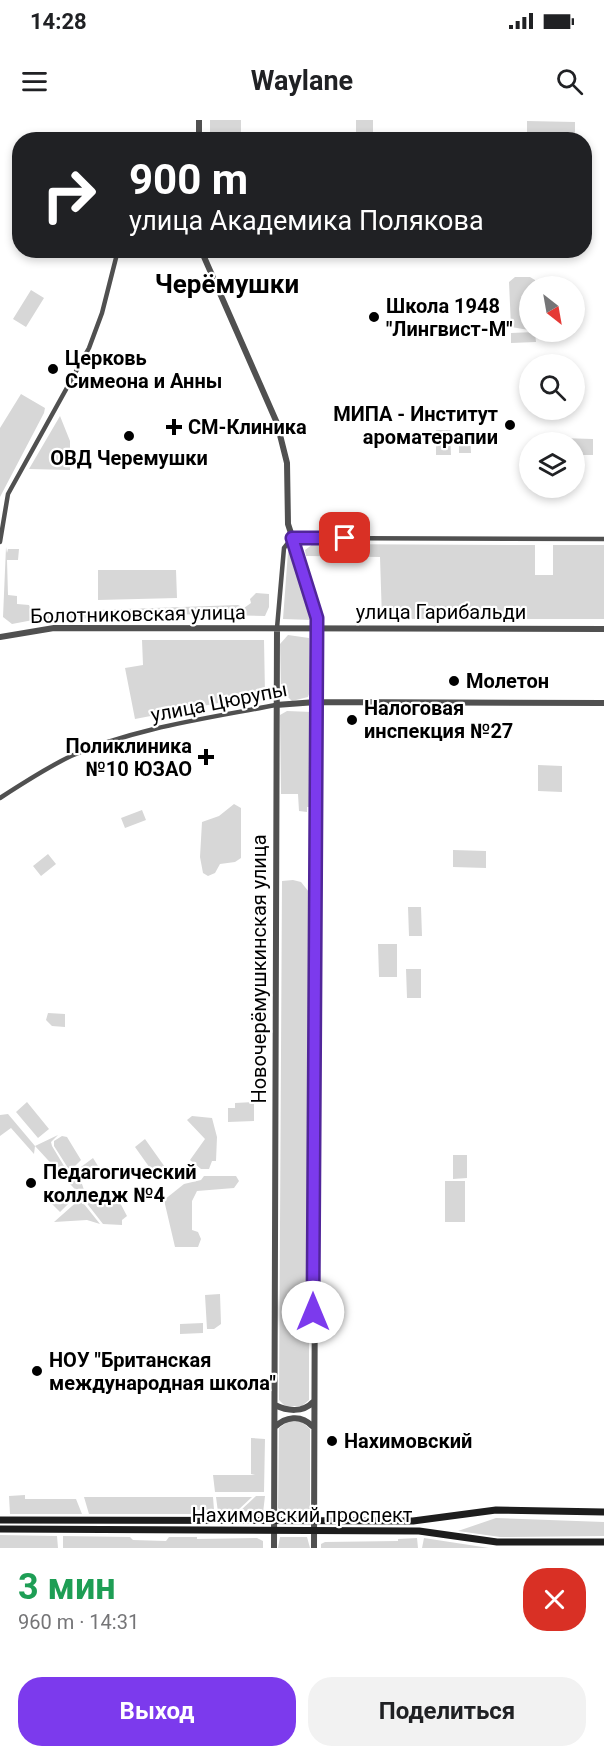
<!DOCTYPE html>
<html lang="ru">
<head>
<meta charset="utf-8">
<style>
	:root { --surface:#fff; --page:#f2f2f2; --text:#202124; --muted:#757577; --accent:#7c3aed }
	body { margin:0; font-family:Roboto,sans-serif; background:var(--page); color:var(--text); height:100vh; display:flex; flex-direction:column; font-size:22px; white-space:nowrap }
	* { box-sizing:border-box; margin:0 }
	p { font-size:20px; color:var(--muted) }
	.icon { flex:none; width:33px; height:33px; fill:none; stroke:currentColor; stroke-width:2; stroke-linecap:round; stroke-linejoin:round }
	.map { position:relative; height:1428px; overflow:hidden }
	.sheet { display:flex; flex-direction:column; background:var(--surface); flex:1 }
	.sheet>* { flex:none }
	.guide { position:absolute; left:12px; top:12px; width:580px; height:126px; border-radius:24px; box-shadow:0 3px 9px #0003; background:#202124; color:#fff; overflow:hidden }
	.needle { width:39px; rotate:149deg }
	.fabs { position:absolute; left:519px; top:156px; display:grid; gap:12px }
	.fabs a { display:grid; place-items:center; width:66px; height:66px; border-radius:50%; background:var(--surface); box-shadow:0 3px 9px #0003; font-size:30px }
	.pin { position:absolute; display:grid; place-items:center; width:51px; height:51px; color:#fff; margin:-26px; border-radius:12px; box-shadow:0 3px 9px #0006 }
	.me { position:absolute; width:66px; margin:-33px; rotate:0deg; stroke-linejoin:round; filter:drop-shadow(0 0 4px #0008) }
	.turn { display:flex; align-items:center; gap:21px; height:126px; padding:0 18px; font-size:27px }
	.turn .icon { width:78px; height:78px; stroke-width:2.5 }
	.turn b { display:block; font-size:42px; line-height:51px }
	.round { display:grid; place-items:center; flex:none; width:63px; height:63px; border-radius:24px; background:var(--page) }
	.headline { display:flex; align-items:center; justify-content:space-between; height:102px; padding:0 18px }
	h1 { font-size:36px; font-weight:700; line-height:45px; color:#1e9e55 }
	.primary-button { display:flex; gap:12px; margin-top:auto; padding:12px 18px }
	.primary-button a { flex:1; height:69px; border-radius:24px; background:var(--accent); color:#fff; font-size:24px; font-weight:700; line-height:69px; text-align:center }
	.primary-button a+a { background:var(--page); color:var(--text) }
	.status { display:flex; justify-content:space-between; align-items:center; height:42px; padding:0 30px; background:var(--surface); direction:ltr }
	.status svg { height:16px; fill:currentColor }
	header { display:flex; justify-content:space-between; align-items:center; height:78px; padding:0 18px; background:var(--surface); font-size:27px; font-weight:700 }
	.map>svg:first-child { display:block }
	.green { fill:#d7d7d7 }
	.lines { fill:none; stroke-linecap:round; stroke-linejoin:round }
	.minor { stroke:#505050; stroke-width:4.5 }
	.tertiary { stroke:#505050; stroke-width:6 }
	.secondary { stroke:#1d1d1d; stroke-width:7 }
	.route-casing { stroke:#51269a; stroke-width:15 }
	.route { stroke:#7c3aed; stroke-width:10 }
	.poi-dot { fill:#000; stroke:#fff; stroke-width:2 }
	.labels { text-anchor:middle; stroke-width:4.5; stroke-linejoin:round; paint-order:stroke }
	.poi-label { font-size:20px; font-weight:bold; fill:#000; stroke:#fff; text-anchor:start }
	.street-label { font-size:20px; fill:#000; stroke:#fff }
	.district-label { font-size:26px; font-weight:bold; fill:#000; stroke:#fff }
</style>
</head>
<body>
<div class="status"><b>14:28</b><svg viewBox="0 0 49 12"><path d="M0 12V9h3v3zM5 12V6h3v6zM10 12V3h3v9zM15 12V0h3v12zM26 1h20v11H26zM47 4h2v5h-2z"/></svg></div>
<header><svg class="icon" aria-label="menu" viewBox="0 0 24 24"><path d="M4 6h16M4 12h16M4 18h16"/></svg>Waylane<svg class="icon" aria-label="search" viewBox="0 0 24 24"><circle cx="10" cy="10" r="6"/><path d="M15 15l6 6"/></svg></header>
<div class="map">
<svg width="604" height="1428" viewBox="0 0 604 1428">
	<rect width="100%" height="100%" fill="#fff"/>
	<!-- green -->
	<path class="green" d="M210,0H241V19H210Z
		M356,0H373V19H356Z
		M527,1L575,2V19H527Z
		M515,157H530L535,160V166H530L529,210L511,207L509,162Z
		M31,170L44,178L26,207L13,199Z
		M535,212L536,222L511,223V213Z
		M21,274L45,288L44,293L0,377V308Z
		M60,296L70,321V350L29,349Z
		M436,310H450L451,335H436Z
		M470,313L471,333H459V314Z
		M561,318L593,319V335H575L574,322H561Z
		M313,424L535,425V455H553V425H604V499H382L380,437L306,436L305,430Z
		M6,427L7,433L8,429H19L18,440H7L8,475L17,476V484L29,485L32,494L95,492L97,498L33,500L12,504L3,497Z
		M291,428L312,490L313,500L283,499L288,432Z
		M98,450H176L177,478L98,480Z
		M256,473L269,474V487L265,496L171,494L98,497L97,490L238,485L244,488L251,483L250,479Z
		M288,515L309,518L310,571L308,577L292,581L281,570L280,524Z
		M142,520H264L265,574L135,599L125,548L143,545Z
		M287,591L312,592L313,687H307V692L299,691L298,674H281L280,595Z
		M538,645L562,646V672L538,671Z
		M234,684L241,688V738L235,742L220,744L215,753L208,756L203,753L200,737L202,702L219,696Z
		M142,690L146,700L125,708L121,698Z
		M453,730L486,731V748L453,747Z
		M48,734L56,744L41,756L33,746Z
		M293,760L301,762L309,772V1280L302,1286H285L279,1280L282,761Z
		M408,787H421L422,816H409Z
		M378,824H397V857H379Z
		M406,849H421V878H407Z
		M48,893L65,894V907L52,906L46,900Z
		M27,982L49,1009L38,1018L16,992Z
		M254,982V1001L228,1002V988H235V983Z
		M8,994L35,1026L58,1015L51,1022L52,1026L67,1051L73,1053L93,1038L98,1046L82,1051L80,1058L86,1076L83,1078L35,1026L34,1034L11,1008L0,1016V995Z
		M192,996L212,998L217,1017L216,1041H212L209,1049H201L190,1040L205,1019L187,1000Z
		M62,1016L67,1017L81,1040L72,1049L68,1048L54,1026V1021Z
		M145,1019L167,1050L157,1058L135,1027Z
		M453,1035H467V1058L453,1059Z
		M204,1056H236L239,1061L234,1068L197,1071L192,1081V1110L198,1112L201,1119L198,1127H175L164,1080L184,1064L201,1060Z
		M445,1061H465V1102H445Z
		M66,1070L74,1078L60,1092L52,1084Z
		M80,1079L100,1104L87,1100L54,1102Z
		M118,1079L127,1096L122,1100V1105L103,1104L85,1081Z
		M220,1174L221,1204L214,1209H207L205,1175Z
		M203,1203V1213L180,1214V1204Z
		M289,1301L302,1302L310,1309V1390L307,1396H286L278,1388L279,1308Z
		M251,1318L265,1319L264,1372H215L213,1355H255L251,1354Z
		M25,1375V1379H76L82,1394H10L9,1376Z
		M256,1376H265L263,1393L240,1391Z
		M84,1377H213L214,1390H191V1394H89Z
		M216,1377H252L236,1392H218Z
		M496,1398L604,1402V1416L500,1417L458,1411Z
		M0,1415L57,1416L58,1428H0Z
		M63,1416L130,1417L133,1420L166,1421L169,1417H197V1419L257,1418L263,1421V1428H63Z
		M280,1417H307L310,1428H278Z
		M417,1418L418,1428H321V1424L325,1422L398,1421V1419Z
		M424,1418L489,1428H422Z"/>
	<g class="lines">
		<!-- minor -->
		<path class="minor" d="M0,422L8,374L89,228L102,193L118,130
			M277,508L284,428L292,418L604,419
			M0,678C23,663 46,648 71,636C134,608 209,598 276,585"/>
		<!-- tertiary -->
		<path class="tertiary" d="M199,20V0
			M201,130L277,303L287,343L288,404L317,493L314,1428
			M0,517L54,508L604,509
			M276,585L316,582L604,583
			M275,1285C287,1291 303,1293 313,1282
			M275,1307C285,1297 301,1294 312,1306
			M274,1428L277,508"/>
		<!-- secondary -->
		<path class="secondary" d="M0,1400L413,1401L496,1390L604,1392
			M0,1409L419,1411L497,1422H604"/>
	</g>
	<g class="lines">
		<!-- route casing -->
		<g class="route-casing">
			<path id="route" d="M313,1192L317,498L292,418H345"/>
		</g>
		<!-- route -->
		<use href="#route" class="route"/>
	</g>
	<!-- markers -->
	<g class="poi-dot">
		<circle cx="374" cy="197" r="6"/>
		<circle cx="53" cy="249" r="6"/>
		<circle cx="510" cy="305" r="6"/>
		<path d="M171 298h6v6h6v6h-6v6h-6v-6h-6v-6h6z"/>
		<circle cx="129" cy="316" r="6"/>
		<circle cx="454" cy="561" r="6"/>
		<circle cx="352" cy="600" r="6"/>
		<path d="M203 628h6v6h6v6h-6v6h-6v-6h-6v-6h6z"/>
		<circle cx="31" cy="1063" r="6"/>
		<circle cx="37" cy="1251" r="6"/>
		<circle cx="332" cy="1321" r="6"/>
	</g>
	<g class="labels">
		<!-- poi labels -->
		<g class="poi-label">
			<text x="386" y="193">Школа 1948<tspan x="386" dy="23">"Лингвист-М"</tspan></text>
			<text x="65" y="245">Церковь<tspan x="65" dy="23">Симеона и Анны</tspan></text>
			<text x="498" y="301" text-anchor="end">МИПА - Институт<tspan x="498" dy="23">ароматерапии</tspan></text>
			<text x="188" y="314">СМ-Клиника</text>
			<text x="129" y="345" text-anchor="middle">ОВД Черемушки</text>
			<text x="466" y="568">Молетон</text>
			<text x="364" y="595">Налоговая<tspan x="364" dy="23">инспекция №27</tspan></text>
			<text x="192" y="633" text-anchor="end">Поликлиника<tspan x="192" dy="23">№10 ЮЗАО</tspan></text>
			<text x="43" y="1059">Педагогический<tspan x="43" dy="23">колледж №4</tspan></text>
			<text x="49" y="1247">НОУ "Британская<tspan x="49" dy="23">международная школа"</tspan></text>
			<text x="344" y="1328">Нахимовский</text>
		</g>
		<!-- street labels -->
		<g class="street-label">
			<text x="441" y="499">улица Гарибальди</text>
			<text transform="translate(138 494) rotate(-1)" y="7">Болотниковская улица</text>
			<text transform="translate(219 582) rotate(-11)" y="7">улица Цюрупы</text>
			<text transform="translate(259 849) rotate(-90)" y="7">Новочерёмушкинская улица</text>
			<text x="302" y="1402">Нахимовский проспект</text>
		</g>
		<!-- district labels -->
		<g class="district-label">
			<text x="227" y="173">Черёмушки</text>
		</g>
	</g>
</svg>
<div class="fabs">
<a><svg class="needle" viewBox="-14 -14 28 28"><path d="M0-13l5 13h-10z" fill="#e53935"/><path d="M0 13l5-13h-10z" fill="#757577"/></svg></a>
<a><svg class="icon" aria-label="search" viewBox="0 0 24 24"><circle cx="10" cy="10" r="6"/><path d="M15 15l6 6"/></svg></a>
<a><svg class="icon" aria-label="layers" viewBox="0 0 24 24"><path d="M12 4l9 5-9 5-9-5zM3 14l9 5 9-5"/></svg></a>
</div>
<div class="pin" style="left:345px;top:418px;background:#d93025"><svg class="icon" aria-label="arrive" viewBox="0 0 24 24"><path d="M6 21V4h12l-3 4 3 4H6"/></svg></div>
<svg class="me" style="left:313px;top:1192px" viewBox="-20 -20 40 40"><circle r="19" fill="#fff"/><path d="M0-13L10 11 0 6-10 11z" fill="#7c3aed"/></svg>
<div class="guide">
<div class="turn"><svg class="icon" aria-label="right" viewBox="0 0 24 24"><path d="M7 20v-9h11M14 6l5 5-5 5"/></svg><div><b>900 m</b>улица Академика Полякова</div></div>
</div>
</div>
<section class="sheet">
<div class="headline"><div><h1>3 мин</h1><p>960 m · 14:31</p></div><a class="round" style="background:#d93025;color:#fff"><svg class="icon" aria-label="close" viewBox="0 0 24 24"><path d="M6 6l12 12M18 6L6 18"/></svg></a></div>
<div class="primary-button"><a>Выход</a><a>Поделиться</a></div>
</section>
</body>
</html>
